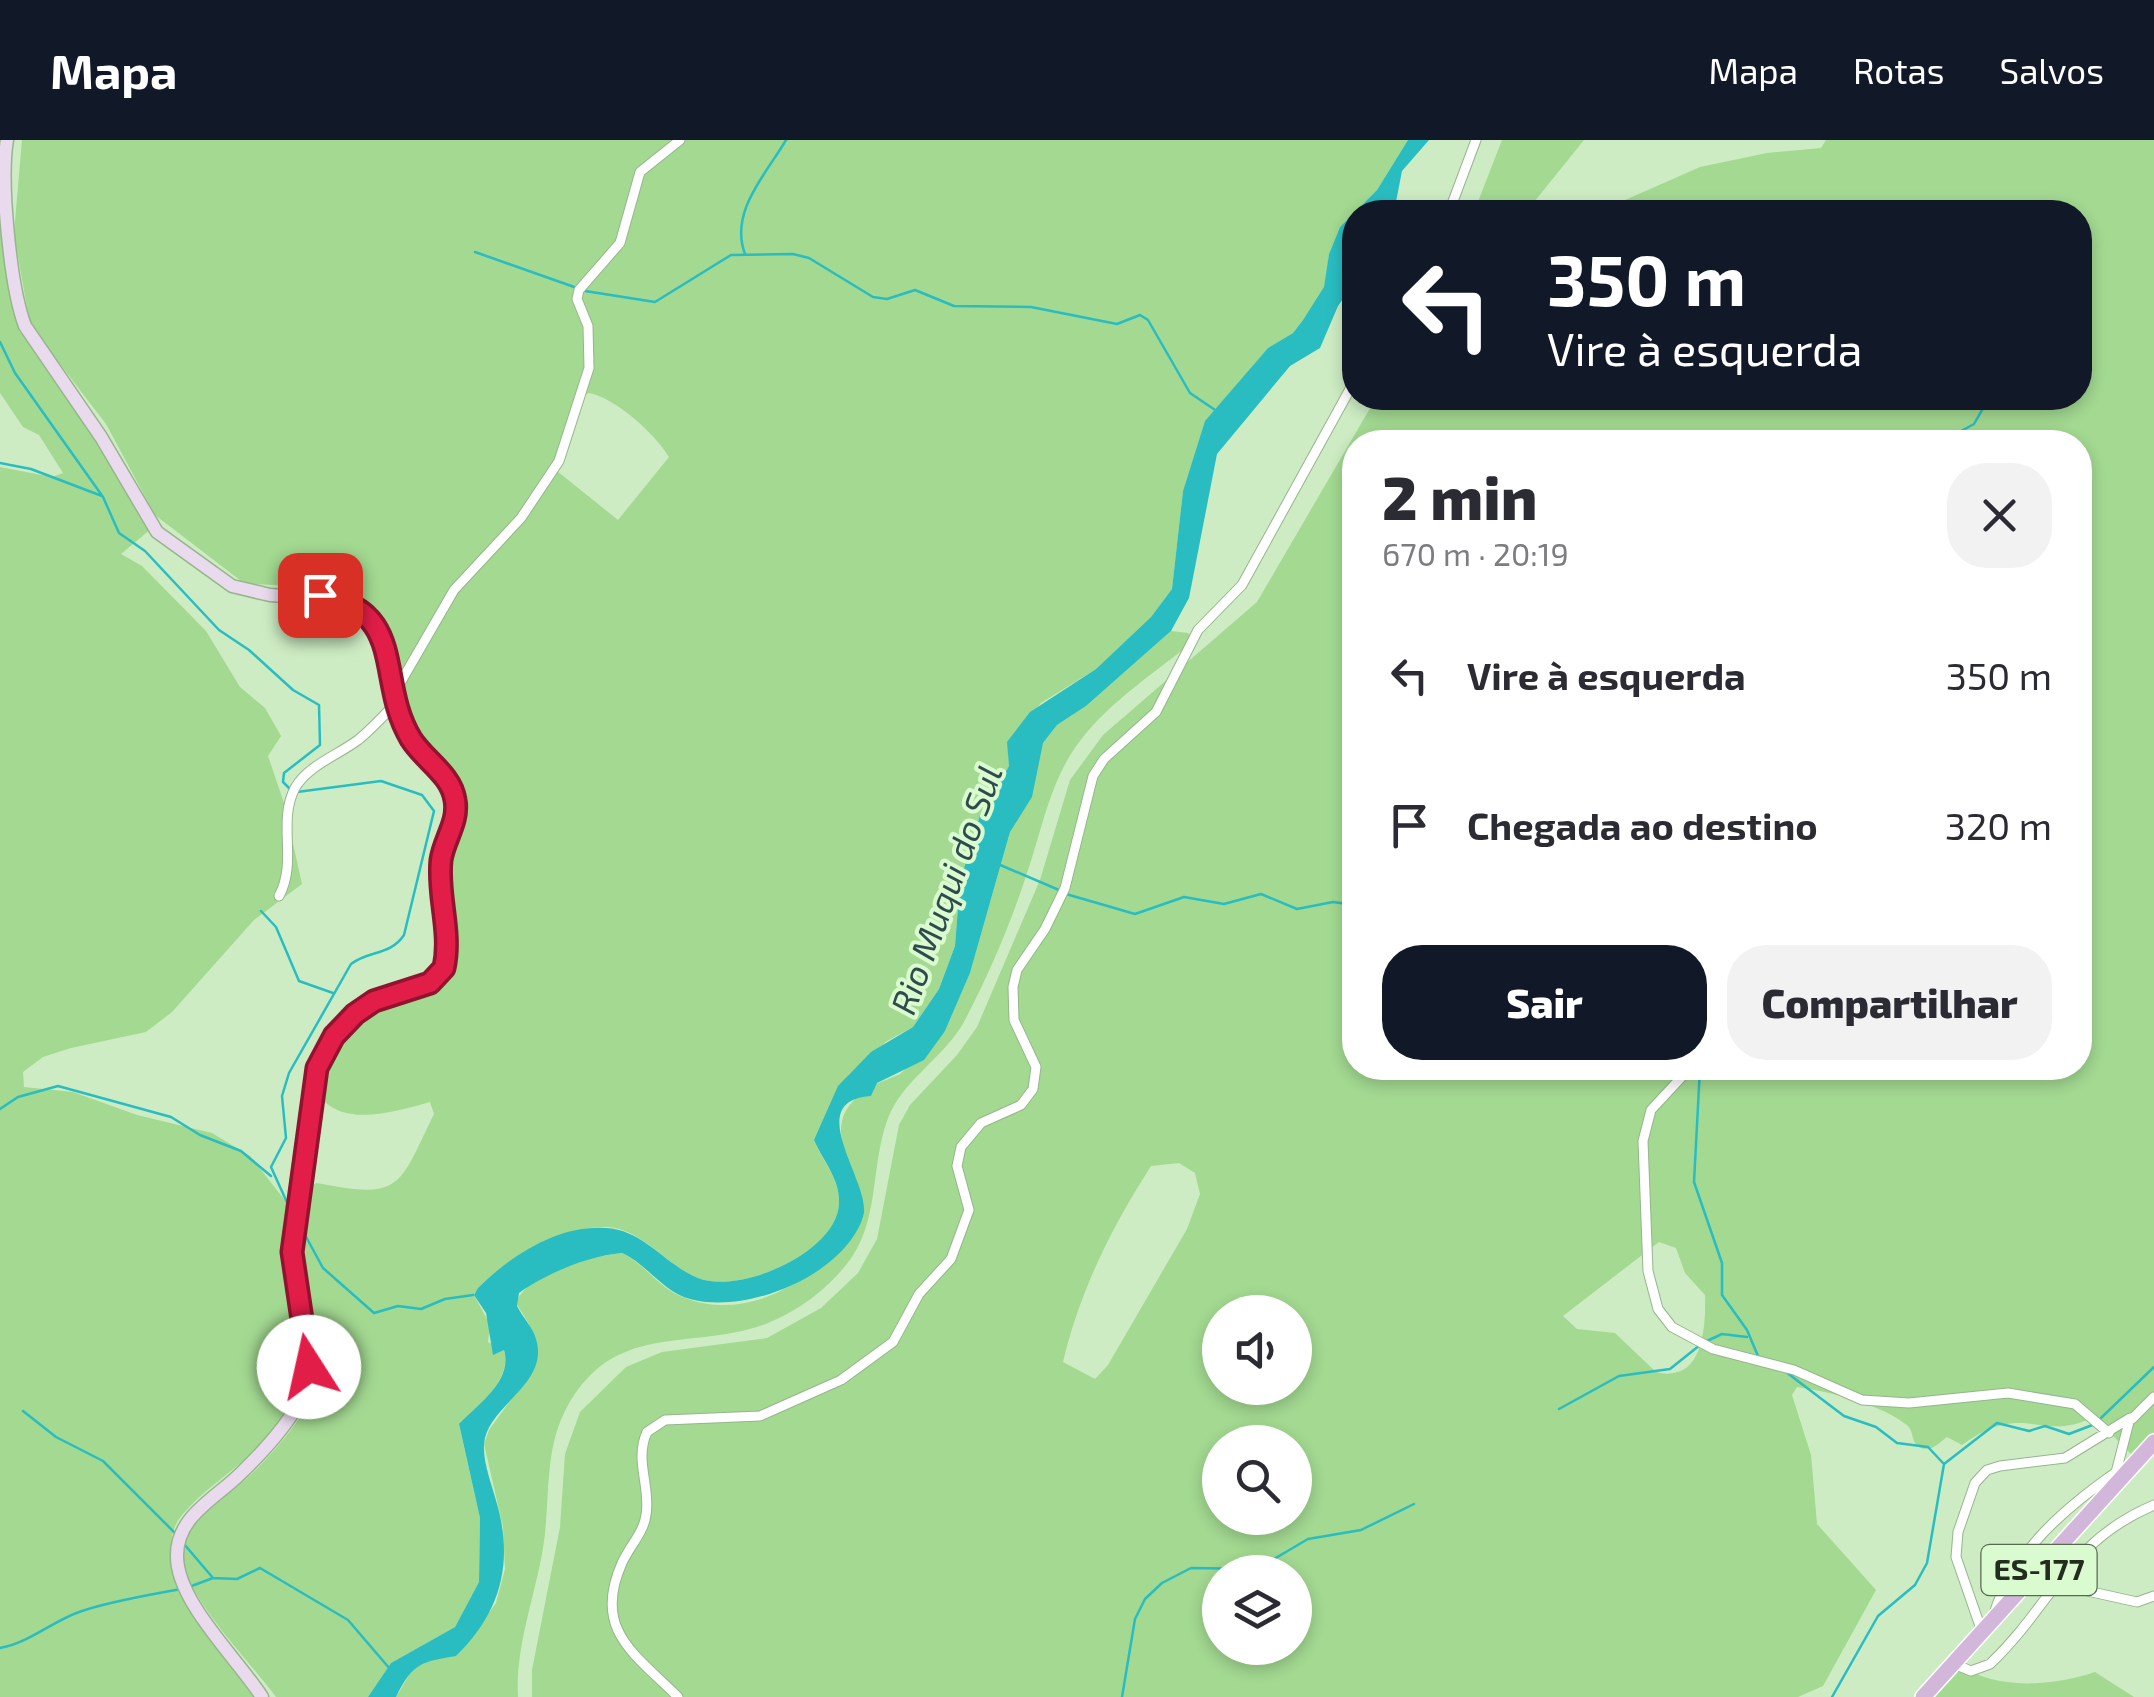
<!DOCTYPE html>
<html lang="pt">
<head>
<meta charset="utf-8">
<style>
	:root { --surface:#fff; --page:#f2f2f3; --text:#2b2b33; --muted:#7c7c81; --accent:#111827 }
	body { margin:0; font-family:"Exo 2",sans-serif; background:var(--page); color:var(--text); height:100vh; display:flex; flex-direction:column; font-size:38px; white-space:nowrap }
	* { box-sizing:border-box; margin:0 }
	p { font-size:32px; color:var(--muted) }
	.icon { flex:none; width:55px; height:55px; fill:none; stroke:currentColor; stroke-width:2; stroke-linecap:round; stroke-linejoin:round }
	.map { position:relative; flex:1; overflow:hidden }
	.details { position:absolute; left:1342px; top:290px; width:750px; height:650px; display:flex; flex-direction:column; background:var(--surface); border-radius:40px; box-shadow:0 5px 15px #0003 }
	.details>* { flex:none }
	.hud { position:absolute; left:1342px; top:60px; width:750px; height:210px; border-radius:40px; box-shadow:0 5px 15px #0003; background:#111827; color:#fff; overflow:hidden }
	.buttons { position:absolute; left:1202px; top:1155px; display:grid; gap:20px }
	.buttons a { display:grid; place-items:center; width:110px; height:110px; border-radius:50%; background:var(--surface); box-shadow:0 5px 15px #0003; font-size:50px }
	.pin { position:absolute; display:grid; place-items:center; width:85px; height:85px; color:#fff; margin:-42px; border-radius:20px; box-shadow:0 5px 15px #0006 }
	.me { position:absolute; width:110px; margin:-55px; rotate:350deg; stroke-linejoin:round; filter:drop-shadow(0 0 8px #0008) }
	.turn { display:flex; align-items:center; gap:35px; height:210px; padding:0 40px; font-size:45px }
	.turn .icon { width:130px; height:130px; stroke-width:2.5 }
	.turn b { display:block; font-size:70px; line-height:85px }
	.round { display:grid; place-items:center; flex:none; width:105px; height:105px; border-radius:40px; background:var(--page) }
	.headline { display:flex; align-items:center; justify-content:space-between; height:170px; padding:0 40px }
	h1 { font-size:60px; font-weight:800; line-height:75px }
	.primary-button { display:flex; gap:20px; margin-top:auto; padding:20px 40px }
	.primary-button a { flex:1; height:115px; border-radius:40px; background:var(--accent); color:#fff; font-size:40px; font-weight:800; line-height:115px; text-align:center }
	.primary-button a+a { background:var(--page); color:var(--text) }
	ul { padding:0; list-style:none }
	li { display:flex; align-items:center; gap:30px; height:150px; padding:0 40px }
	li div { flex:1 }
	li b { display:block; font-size:38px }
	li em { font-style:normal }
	header { display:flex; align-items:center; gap:60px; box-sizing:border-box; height:140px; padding:0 50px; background:var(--accent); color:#fff }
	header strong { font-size:48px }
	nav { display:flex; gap:55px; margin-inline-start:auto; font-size:35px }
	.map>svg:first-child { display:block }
	.green { fill:#a3d991; fill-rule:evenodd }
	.water { fill:#29bdc2 }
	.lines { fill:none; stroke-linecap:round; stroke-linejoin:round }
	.stream { stroke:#29bdc2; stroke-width:2.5 }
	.minor-casing { stroke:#97b58d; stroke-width:11 }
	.secondary-casing { stroke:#97b58d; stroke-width:15 }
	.primary-casing { stroke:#fff; stroke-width:18 }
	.minor { stroke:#fff; stroke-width:9 }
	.secondary { stroke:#e9dbed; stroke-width:12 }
	.primary { stroke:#d3b7db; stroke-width:15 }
	.route-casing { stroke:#92132f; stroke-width:25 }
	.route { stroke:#e11d48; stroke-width:18 }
	.labels { text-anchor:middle; stroke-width:8; stroke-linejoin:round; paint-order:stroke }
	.shield { fill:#dafad0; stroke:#596a53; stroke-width:2.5 }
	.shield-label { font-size:30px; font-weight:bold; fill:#222d1e }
	.water-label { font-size:35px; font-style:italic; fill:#2f4c4d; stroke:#dafad0 }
</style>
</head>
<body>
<header>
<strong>Mapa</strong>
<nav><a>Mapa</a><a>Rotas</a><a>Salvos</a></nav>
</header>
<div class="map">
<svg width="2154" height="1557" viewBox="0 0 2154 1557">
	<rect width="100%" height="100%" fill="#cdecc3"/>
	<!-- green -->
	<path class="green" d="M22,0H1408L1377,50L1340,87L1329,114L1325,147L1303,180L1293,193L1268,208L1205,282L1183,351L1172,449L1151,477L1096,529L1041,563L1008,602L1009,626L980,675L960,742L955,806L939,849L913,887L887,901L849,934L814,1000C822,1021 840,1039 839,1063C838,1112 739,1155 698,1138C665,1125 644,1089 606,1087C561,1086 509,1117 478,1148L474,1155L490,1185L488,1202L504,1210C512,1242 478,1263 459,1285L480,1378L479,1442L455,1487L391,1523L368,1557H276C248,1520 210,1482 189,1441C165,1391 213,1368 245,1340C269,1318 303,1281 314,1250C325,1218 310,1184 304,1153C296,1116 300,1083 307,1047L317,1043C403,1060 398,1047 434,974L430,962C397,971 343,989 319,955C324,916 352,874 391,861C416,852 436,853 451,830L450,718L465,668V649L457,633L421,595L409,572L394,508L379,473L359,454L338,447L245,444L155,375L106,284L30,185L14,93ZM589,253C616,258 655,294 669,317L618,380L557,331L579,257Z
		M1502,0H1584L1526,72H1474Z
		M1826,0H2154V1292L2133,1316L2094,1277C2038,1304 2026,1259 1962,1305L1947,1297C1939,1303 1931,1313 1919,1307C1911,1302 1914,1292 1908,1286C1883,1265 1832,1252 1797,1247L1792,1255L1811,1315L1817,1384L1876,1450L1823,1546L1798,1557H532V1530L560,1387L565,1314L580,1272L626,1227L662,1212L767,1198L821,1168L858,1133L877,1099L899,985L910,965L957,915L977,887L1040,740L1070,640L1103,595L1257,462L1376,258H2080V72H1598L1700,27L1767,13L1821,8ZM1355,302H2080V928H1355ZM1179,1023L1195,1033L1200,1054L1187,1089L1108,1225L1095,1239L1063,1222C1080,1150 1112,1087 1151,1026ZM1659,1102L1676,1108L1685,1133L1705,1155C1706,1188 1703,1244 1656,1232L1615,1193L1577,1189L1563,1176ZM1220,1172H1295V1248H1220ZM1220,1302H1295V1378H1220ZM1220,1432H1295V1508H1220Z
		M0,82L19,191L59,239L152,388L121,414L142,426L206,491L240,547L265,568L281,596L268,616L284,663L302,744L254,780L172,872L146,892L71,908L43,917L23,932L24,947L73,952L137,975L212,993L250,1016L291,1068C278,1127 312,1183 303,1241C300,1262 279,1283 266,1298C239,1329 205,1347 182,1375C140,1425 231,1516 261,1557H0V327L52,337L63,333L39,295L23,287L0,253Z
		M1171,491L1188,493L1194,501C1157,531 1109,562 1080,601C1050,640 1043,687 1027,733C1011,783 989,834 965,880C945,918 901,940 887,981C870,1029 880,1084 846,1125C821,1156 784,1181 746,1190C675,1207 611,1188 567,1267C543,1311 551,1361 543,1408C535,1457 515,1507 518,1557H396L412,1530L431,1518L460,1512L496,1463L505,1429L503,1387L484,1304L489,1290L534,1228L529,1184L516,1163C526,1133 593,1116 622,1113C643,1123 657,1145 678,1155C749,1188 825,1134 863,1078C867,1034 816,995 857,957L871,956L876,944L900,934L945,891L970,833L1010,692L1043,603L1057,585L1086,566Z
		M1956,1524C1997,1550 2050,1547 2095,1532L2134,1557H1929Z"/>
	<!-- water -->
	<path class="water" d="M1408,0H1429L1402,31L1394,72H1355V142L1338,166L1320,208L1290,226L1217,314L1189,458L1171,491L1086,566L1057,585L1043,603L1032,657L1010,692L970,833L945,891L924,920L877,943L871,956C799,961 874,1046 863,1077C844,1135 747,1175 690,1159C663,1152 647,1124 622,1113C588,1116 547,1133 519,1153L517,1166C523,1178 532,1186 536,1199C550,1245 487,1265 484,1304C483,1324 492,1345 497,1364C514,1424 500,1473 456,1516C422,1522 413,1522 396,1557H368L391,1523L455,1487L479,1442L480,1378L459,1284C478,1264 513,1241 504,1210L493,1215L486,1173L474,1155L478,1148C510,1116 559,1084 606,1088C644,1090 664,1124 698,1138C739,1155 838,1112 839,1063C840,1039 823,1021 814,1000L838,946L871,912L913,887L939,849L955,806L960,742L980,675L1009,626L1007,602L1030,572L1096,529L1151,477L1172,449L1183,351L1205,281L1268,208L1293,193L1303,180L1324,147L1329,114L1340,87L1377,50Z"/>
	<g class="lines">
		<!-- stream -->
		<path class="stream" d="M475,112L577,148
			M745,114C729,72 766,34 786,0
			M585,151L655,162L731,115L793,114L809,118L873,157L887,159L915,150L954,166L1031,167L1117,184L1140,175L1148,180L1190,253L1218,272
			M0,202L15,233L103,357L119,393L145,411L219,490L249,510L293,550L319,565L320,605L284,633L283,642L290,649
			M1941,302L1974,284L1989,258
			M0,323L31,329L102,356
			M998,724L1059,750
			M1066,754L1135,774L1184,757L1224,764L1261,754L1297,769L1333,762L1355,765
			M261,771L276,787L299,841L333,853
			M1700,928L1694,1042L1722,1123V1155L1747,1190L1758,1216
			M0,969L18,957L58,946L171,977L200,995L241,1011L271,1036
			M290,1069L271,1027L286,998L282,956L289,933L351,824C369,810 390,816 404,795L434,671L422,655L381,641L297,652
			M299,1084L323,1128L374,1173L398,1166L421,1169L445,1159L473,1155
			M1707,1201L1722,1194L1747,1197
			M1786,1232L1844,1276L1876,1287L1897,1303L1928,1307L1943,1323
			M1559,1269L1619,1236L1670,1229L1700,1205
			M23,1271L56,1297L103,1321L176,1394
			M2101,1278L2154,1227
			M184,1404L213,1438L237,1439L260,1428L348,1480L390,1529
			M189,1447L213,1438
			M0,1508C27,1504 53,1481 79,1472C110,1461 149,1455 181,1449
			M1122,1557L1135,1479L1145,1459L1162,1443L1191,1428L1257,1429L1308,1399L1361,1390L1414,1364
			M1832,1557L1878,1476L1915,1445L1927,1423L1944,1324L1997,1283L2029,1291L2045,1286L2069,1294L2095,1284"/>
		<!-- minor casing -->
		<g class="minor-casing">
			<path id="minor" d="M1449,72L1476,0
				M395,552L454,450L521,378L559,321L589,228L588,186L577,159L579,150L620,103L640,32L680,0
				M279,756C298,721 277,682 295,648C307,626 338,615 358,600C372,589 385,574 398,561
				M1690,928L1651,970L1643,1001L1648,1131L1658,1169L1672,1187L1713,1209L1794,1230L1862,1260L1909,1263L2008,1253L2075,1264L2109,1293
				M2132,1279L2154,1257
				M2056,1444L2137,1462L2154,1456
				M1994,1474C2012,1413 2065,1368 2115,1333
				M1981,1489L1956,1417L1958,1392L1975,1343L1987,1330L2000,1326L2065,1318L2130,1278L2113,1344
				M1954,1524L1971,1531L1990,1524C2053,1464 2067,1402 2154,1365
				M678,1557C635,1514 592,1490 622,1423C629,1407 644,1392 646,1375C651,1347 634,1320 647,1292L665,1280L760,1276L841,1240L893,1202L919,1154L951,1119L969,1070L957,1026L961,1007L981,983L1021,965L1033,949L1036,927L1014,880L1013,847L1017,830L1045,789L1065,748L1093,636L1104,619L1156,572L1198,490L1242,445L1355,240"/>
		</g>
		<!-- secondary casing -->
		<g class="secondary-casing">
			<path id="secondary" d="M7,0C0,40 10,146 25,186L101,297L157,392L232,446L270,455L345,460L357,465L377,487L404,584L424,615L450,644L456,664L442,718L444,827C431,848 413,847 392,854C366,862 342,882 328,905C308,939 290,1073 292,1114C293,1155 320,1221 302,1257C288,1285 263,1312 240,1334C216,1358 177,1376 177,1415C176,1461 237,1518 262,1557"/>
		</g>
		<!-- primary casing -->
		<g class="primary-casing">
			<path id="primary" d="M1923,1557L2154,1302"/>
		</g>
		<!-- minor -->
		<use href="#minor" class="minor"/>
		<!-- secondary -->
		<use href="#secondary" class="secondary"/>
		<!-- primary -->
		<use href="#primary" class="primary"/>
	</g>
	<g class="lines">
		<!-- route casing -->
		<g class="route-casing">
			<path id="route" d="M309,1227L292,1112L317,928L334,896L355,874L374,861L430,843L444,828C452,792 437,755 441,720C444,699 459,682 455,660C451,634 425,621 411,599C375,539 409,472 320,455"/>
		</g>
		<!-- route -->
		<use href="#route" class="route"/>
	</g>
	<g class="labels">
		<!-- shield labels -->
		<rect class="shield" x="1981.5" y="1405" width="115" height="50" rx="8"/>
		<g class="shield-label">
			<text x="2039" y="1440">ES-177</text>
		</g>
		<!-- water labels -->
		<g class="water-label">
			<text transform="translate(947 750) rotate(-70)" y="12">Rio Muqui do Sul</text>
		</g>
	</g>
</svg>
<div class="buttons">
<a><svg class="icon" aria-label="sound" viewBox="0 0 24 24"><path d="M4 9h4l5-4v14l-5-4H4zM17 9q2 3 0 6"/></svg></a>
<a><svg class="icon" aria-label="search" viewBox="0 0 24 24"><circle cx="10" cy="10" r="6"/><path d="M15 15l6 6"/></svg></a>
<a><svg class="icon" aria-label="layers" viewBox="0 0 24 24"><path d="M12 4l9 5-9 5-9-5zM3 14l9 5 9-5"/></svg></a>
</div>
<div class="pin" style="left:320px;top:455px;background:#d93025"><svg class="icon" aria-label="arrive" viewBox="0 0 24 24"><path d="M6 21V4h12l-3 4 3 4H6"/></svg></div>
<svg class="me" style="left:309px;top:1227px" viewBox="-20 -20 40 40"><circle r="19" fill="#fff"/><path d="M0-13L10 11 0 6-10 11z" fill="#e11d48"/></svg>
<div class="hud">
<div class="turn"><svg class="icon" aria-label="left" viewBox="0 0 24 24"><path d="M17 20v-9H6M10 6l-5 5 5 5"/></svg><div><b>350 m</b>Vire à esquerda</div></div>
</div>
<section class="details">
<div class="headline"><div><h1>2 min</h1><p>670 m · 20:19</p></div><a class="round"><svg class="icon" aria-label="close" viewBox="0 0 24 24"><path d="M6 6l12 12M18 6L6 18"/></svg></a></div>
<ul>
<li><svg class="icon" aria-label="left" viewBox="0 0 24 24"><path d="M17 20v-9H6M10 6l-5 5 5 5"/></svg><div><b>Vire à esquerda</b></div><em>350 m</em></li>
<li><svg class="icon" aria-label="arrive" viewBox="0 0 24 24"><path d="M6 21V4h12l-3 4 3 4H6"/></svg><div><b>Chegada ao destino</b></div><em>320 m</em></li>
</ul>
<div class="primary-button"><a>Sair</a><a>Compartilhar</a></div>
</section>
</div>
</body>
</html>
